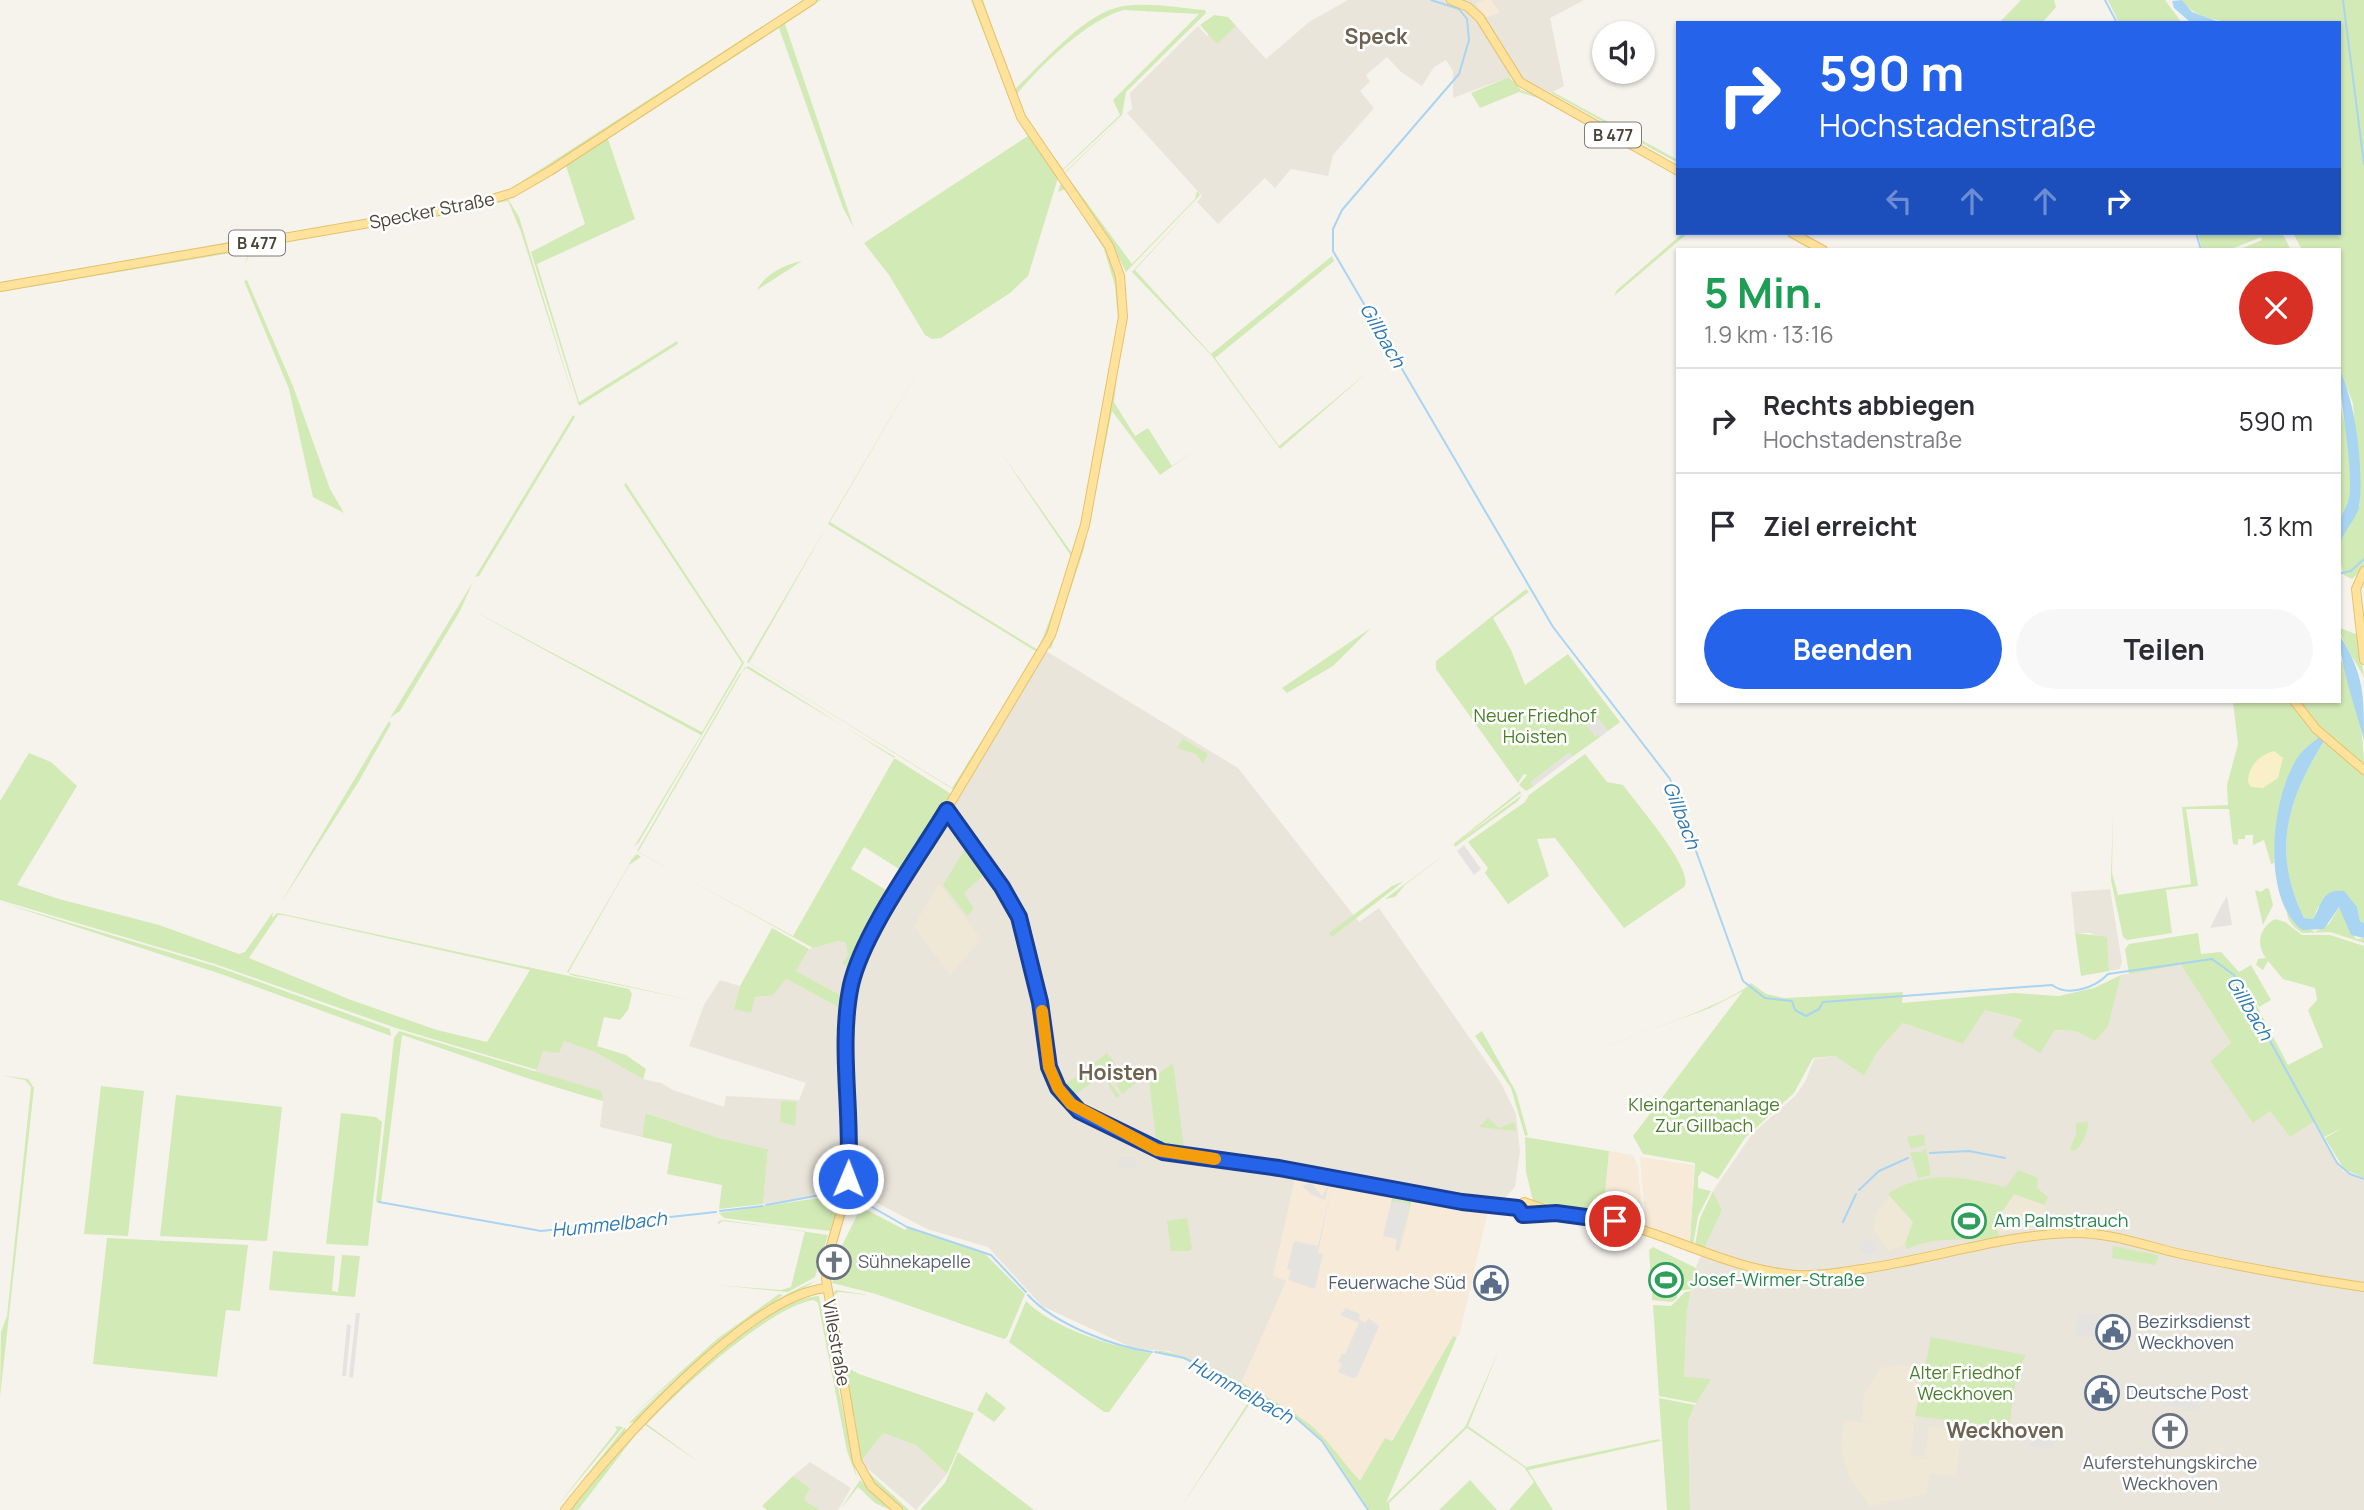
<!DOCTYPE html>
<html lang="de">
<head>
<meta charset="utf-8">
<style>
	:root { --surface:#fff; --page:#f7f7f7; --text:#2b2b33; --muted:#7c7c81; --line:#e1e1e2; --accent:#2563eb }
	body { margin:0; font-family:Manrope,sans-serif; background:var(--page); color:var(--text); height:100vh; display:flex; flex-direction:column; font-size:26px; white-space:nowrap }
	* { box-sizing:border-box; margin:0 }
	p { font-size:23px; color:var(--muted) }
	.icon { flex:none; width:38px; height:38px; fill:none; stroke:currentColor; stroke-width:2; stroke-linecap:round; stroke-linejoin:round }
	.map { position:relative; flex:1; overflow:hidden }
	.side { position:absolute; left:1676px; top:248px; width:665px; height:455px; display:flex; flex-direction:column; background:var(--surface); border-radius:0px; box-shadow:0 2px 5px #0004 }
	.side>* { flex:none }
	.hud { position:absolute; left:1676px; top:21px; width:665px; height:214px; border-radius:0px; box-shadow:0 2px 5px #0004; background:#2563eb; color:#fff; overflow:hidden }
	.buttons { position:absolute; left:1592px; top:21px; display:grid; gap:14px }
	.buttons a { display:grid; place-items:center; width:63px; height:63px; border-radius:50%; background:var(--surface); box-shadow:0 2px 5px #0004; font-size:35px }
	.pin { position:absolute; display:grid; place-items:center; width:60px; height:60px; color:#fff; margin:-30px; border:4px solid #fff; border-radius:50%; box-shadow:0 2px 7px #0007 }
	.me { position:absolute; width:77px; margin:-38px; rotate:1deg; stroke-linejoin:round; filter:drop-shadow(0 0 5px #0008) }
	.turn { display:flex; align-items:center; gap:24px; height:147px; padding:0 28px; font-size:32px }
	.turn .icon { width:91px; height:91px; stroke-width:2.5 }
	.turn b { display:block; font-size:49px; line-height:60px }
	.lanes { display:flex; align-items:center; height:66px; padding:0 28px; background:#0003; justify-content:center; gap:35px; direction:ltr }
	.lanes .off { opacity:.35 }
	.round { display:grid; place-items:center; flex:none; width:74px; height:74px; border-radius:37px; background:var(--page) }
	.headline { display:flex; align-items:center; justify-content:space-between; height:119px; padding:0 28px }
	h1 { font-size:42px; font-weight:700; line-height:52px; color:#1e9e55 }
	.primary-button { display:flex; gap:14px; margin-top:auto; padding:14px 28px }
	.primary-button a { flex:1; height:80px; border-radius:42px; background:var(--accent); color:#fff; font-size:28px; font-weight:700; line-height:80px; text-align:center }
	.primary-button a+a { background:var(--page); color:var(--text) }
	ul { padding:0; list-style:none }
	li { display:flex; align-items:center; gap:21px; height:105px; padding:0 28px; border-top:2px solid var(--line) }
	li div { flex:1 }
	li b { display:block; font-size:26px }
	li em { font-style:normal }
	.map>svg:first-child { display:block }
	.residential { fill:#eae5da }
	.commercial { fill:#f7ead8 }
	.education { fill:#efe8d6 }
	.green { fill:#d2eab5; fill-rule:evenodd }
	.sand { fill:#f9efc9 }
	.parking { fill:#e5e3e0 }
	.water { fill:#a9d4f2 }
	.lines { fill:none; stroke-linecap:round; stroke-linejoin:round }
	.stream { stroke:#a9d4f2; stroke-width:2 }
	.major-casing { stroke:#e6c16a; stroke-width:10 }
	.major { stroke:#ffe39c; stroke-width:8 }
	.route-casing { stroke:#184099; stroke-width:18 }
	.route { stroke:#2563eb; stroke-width:12 }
	.slow { stroke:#f59e0b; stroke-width:12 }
	.labels { text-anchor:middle; stroke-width:5; stroke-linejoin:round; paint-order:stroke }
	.shield { fill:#fff; stroke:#817c74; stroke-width:2 }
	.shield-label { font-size:16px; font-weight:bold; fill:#4b4439 }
	.street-label { font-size:18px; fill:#4b4439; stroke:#fff }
	.park-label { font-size:18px; fill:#4a7f2a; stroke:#fff }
	.leisure-label { font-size:18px; fill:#27864d; stroke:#fff; text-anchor:start }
	.worship-label { font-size:18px; fill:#5b616d; stroke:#fff; text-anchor:start }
	.service-label { font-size:18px; fill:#4e5e75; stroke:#fff; text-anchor:start }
	.water-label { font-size:19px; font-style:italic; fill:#2e7ab2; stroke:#fff }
	.quarter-label { font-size:21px; font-weight:bold; fill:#6e6250; stroke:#fff }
</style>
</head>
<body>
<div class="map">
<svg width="2364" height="1510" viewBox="0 0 2364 1510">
	<rect width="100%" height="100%" fill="#f6f3ec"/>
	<!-- residential -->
	<path class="residential" d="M1348,0H1584L1550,18L1564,86L1551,93L1531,84L1517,74L1453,98V71L1446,60L1434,67L1422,86L1401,72L1387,57L1366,75L1370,82L1360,91L1374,108L1333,155L1328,176L1291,169L1275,188L1265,178L1218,224L1197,202L1202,196L1127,113L1132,109L1130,93L1198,26L1207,36L1228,17L1266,59L1309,22Z
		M1046,651L1238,768L1359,922L1379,908L1501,1083L1516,1114L1520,1151L1515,1187L1502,1201L1296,1175L1274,1275L1287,1280L1241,1384L1169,1351L1135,1349L1042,1306L988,1247L927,1229L866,1197L846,1192L763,1204L768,1149L719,1138L647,1113L642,1137L600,1127L603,1101L595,1089L536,1072L543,1051L564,1041L595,1052L643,1079L661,1083L673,1090L724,1107L726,1096L799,1100L806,1083L689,1046L704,1005L720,980L740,986L734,1009L786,979L840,1008L844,997L796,971L809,949L839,941L867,950Z
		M2110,889L2122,962L2120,969L2109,971L2105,946L2091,933H2075L2071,892Z
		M2181,965L2231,1043L2210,1061L2253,1122L2270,1111L2290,1137L2313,1122L2343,1171L2364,1180V1510H1690L1688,1421L1697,1401L1684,1378L1687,1311L1697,1264L1722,1210L1713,1191L1752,1134L1796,1095L1806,1080L1814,1059L1835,1056L1864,1076L1877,1052L1903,1023L1963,1044L1985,1010L2055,1030L2075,1031L2095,1041L2108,1027L2121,975Z
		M883,1433L916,1445L947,1474L916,1510L868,1469H863L861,1462Z
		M810,1462L851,1488L838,1510H820L804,1500L810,1488L793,1476Z"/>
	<!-- commercial -->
	<path class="commercial" d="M1484,0H1491L1500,13L1486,17L1476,4Z
		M1609,1151L1633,1155L1638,1167L1643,1220L1603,1215Z
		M1640,1157L1694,1165L1690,1243L1646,1226Z
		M1296,1175L1488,1211L1459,1336H1453L1391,1441L1385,1439L1360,1482L1314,1428L1259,1392L1241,1384L1287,1281L1273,1276Z"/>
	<!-- education -->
	<path class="education" d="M939,884L981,939L950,975L914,926Z
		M2014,1194L2047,1206L2033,1228L1999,1234L1996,1221Z
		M1890,1196L1913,1222L1904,1245L1888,1251L1873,1228L1878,1210Z
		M1900,1365L1924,1370L1915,1422L1901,1420L1914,1424L1911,1456L1925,1458L1929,1426L1955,1429L1960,1440L1956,1476L1930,1473L1926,1494L1870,1506L1850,1478L1841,1451L1844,1421L1876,1424L1862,1420L1864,1394L1880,1368Z"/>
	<!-- green -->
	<path class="green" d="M816,0H821L785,24L854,228L843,208L779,28L608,139L635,219L537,264L579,402L677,341L678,344L579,406L531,252L585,224L566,166L555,172L781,23L783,25L785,20Z
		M971,0H974L1010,97L1058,178L1028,276L1010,293L941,338L932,339L925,335L889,275L864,243L1028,136L1014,111Z
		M979,0H983L1014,90C1042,64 1086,11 1124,6C1150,2 1179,8 1205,10L1206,13L1126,92L1122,115L1062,171L1022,116ZM1124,10L1199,14L1113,100L1120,115L1063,169L1030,125L1016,95C1040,66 1088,19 1124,10Z
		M2021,0H2054L2056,7L2042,23H1999Z
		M2108,0H2165L2182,23H2119Z
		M2182,0H2364V567L2352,579L2344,575L2340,560L2341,539L2360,505L2353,403L2340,370V250H2302L2293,233H2340V23C2303,23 2202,35 2182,0Z
		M780,15V17L516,189L513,187Z
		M1214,15L1228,17L1236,26L1217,44L1200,25Z
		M1509,77L1521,90L1537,96L1678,173V176L1538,98L1519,92L1480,108L1471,93Z
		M1553,92L1678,160V163L1551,93Z
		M1132,108L1065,173L1132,264L1195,199L1197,191L1200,195L1126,272L1107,234L1064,175L1066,171Z
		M1065,184L1104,243L1117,279L1119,328L1106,406L1078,546L1054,619L1038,655L954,790L747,662L930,350L830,522L1038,650L1073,559L998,448L1074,556L1110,378L1118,320L1115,286L1104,249L1066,189L1058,192L1060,185ZM828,524L1037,652L952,788L749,663Z
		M508,199L519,217L576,406L521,232L508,201L261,247L250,253L244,266L249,252L256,245Z
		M1197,202L1135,270L1211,354L1332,256L1334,261L1215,358L1279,446L1369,371L1280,449L1212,356L1132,272Z
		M288,233V234L0,284V282Z
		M1683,233H1688L1614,296L1617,290Z
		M2198,233H2282L2291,250H2238L2262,240L2261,237L2229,250H2202Z
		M233,249L237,252L0,292V289Z
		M802,261L757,290C765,274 786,264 802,261Z
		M247,280L293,386L330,489L344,513L313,497L289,389L244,281Z
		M1121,343L1114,402L1135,436L1148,428L1172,466L1196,450L1160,475L1112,411L1084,549L1051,649L1048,647L1082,548Z
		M2340,405C2349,438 2361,490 2340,520Z
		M573,415L575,417L479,576L475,577Z
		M626,483L744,663L639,842L634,847L701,735L466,607L702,732L742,663L624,485Z
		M473,582L460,611L400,711L390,718Z
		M1526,589L1529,592L1493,618L1511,650L1525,685L1568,654L1620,722L1608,731L1595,715L1585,722L1595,736L1598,734L1600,737L1572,757L1569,753L1531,782L1534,786L1526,791L1519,785L1527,775L1524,774L1518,783L1436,669V661Z
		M1371,628L1333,666L1287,693L1282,688Z
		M2340,628L2358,635L2364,678C2358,664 2340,641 2340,628Z
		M2340,659C2357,681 2364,739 2364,767L2327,737L2298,702H2340Z
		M748,666L953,795L873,924L853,970L842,963L848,956L846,943L839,941L813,948L637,851L739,675ZM745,667L895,757L793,936L638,852ZM864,847L904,872L891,893L851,869Z
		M2233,702H2292L2319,737C2281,772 2276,813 2274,863L2271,864L2264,840L2253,845V835H2245V839H2238V845L2233,844L2229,809H2186L2198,886L2166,890L2172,933L2127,940L2123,937L2111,880V874L2113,813L2112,873L2118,895L2191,884L2182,807L2228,805L2227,785L2238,744Z
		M389,721L391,724L359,781L279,906Z
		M1183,739L1208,754L1203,764L1196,754L1177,748Z
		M2324,741L2364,773V923L2360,921L2357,907H2318L2313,919L2304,918C2272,852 2286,802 2324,741Z
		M29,753L51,762L77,786L17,885L59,899L159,925L239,954L245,952L273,912L272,918L277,913L283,914L629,989L632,994L628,1010L620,1020L604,1017L597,1046L626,1055L646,1069L643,1079L595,1052L564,1041L559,1053L543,1051L537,1070L396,1028L215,964L0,900V801ZM278,915H283L530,970L487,1042L437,1030L351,1000L249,958Z
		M1585,754L1607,782L1623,785C1635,802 1696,871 1684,887L1624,928L1555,838L1537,839L1549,876L1508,904L1485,873L1488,868L1468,842L1525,802L1529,795Z
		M1520,791L1521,793L1455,844L1522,795L1518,801L1455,847L1454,844L1451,846Z
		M966,847L986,873L964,893L974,909L967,916L943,885Z
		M1453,848L1405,885L1395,897L1385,899Z
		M637,854L641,857L629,865L568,973L705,1003L571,975L567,972L632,859Z
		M1404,881L1332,937L1329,933L1392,886Z
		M2266,888L2269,889L2273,905L2263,925L2255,890L2261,892Z
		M0,902L215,966L390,1029L391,1036L224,975Z
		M2339,907C2347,914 2348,929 2356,939L2364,938V943L2330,932L2302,933C2293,927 2286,920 2287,909L2292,920L2315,932L2329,924Z
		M2275,919L2285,922L2302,935H2330L2364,946V1178L2344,1169L2325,1138L2344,1127L2324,1137L2315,1121L2290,1137L2270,1111L2253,1123L2210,1061L2231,1043L2181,965L2129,974L2125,949L2129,944L2198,933L2201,954L2221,952L2239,972L2251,965L2271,1000L2259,1007L2248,989L2288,1065L2323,1047L2308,1010L2317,1000L2315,988L2283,979L2268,961L2263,970L2256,965L2258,959L2266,958C2255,944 2260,927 2275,919Z
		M772,928L809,949L796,971L844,997L840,1008L786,979L773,995L755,997L751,1013L734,1009L740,986Z
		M2075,933L2107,937L2109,971L2081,976Z
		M2121,975L2108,1027L2095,1041L2075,1031L2055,1030L2040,1053L2012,1036L2022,1020L1985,1010L1963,1044L1903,1023L1877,1052L1864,1076L1835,1056L1813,1058L1794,1093L1745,1138L1718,1179L1702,1171L1698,1177V1188L1711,1191L1698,1216L1693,1245L1690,1243L1695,1163L1643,1154L1633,1136L1743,991L1710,1008L1604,1047C1634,1035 1732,1003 1751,983L1766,994L1784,998L1903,992L1902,1003L2014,993L2059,996L2094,988Z
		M399,1031L595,1089L601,1091L603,1101C535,1083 469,1057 402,1035L381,1203L376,1202L394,1038Z
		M1482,1031L1516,1092L1528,1135L1525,1136L1511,1088L1475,1036Z
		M1107,1053L1115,1063L1105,1076L1120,1096L1116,1098L1103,1075L1070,1098L1062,1087L1075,1077L1077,1080L1080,1078L1078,1075Z
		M1173,1063L1184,1148L1157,1146L1149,1081Z
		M1128,1074L1136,1083L1122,1094L1116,1083Z
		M0,1075L28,1079L34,1088L0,1397L1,1332L7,1316L31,1087L25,1080Z
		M101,1086L144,1091L128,1236L84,1234Z
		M176,1095L282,1107L267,1241L160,1236Z
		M781,1101L797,1102L795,1126L780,1122Z
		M341,1113L376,1117L382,1122L368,1246L326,1244Z
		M646,1113L719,1138L768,1149L763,1204L719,1209L722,1185L667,1174L672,1144L642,1137Z
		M1488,1118L1499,1128L1514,1122L1516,1131L1479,1127Z
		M2088,1122C2088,1132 2083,1146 2074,1151L2070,1149L2076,1135V1123Z
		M1924,1134L1925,1145L1911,1149L1907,1137Z
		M1525,1137L1609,1151L1603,1215L1533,1201L1526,1172Z
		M1926,1148L1931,1175L1918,1178L1910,1152H1921Z
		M2018,1170L2038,1178L2037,1188L2048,1197L2044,1205L2014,1194L1996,1221L1999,1237C1966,1243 1940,1234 1907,1249L1905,1244L1913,1222L1888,1194L1892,1191C1929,1171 1963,1176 2003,1187L2007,1186Z
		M1713,1191L1722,1210L1704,1249L1695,1245L1700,1218Z
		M1393,1193L1406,1196L1411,1202L1400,1252L1409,1207L1391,1203Z
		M832,1196H841L830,1231L724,1218L719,1213Z
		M861,1207L905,1230L908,1227L985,1254L1025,1294L1007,1337L1004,1339L876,1294L832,1283L839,1261L838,1254Z
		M1187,1218L1192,1248L1189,1251H1171L1167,1221Z
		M724,1220L828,1235L815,1277L788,1292L717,1285L781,1290L791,1287L805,1231L723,1221L717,1225L719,1221Z
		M107,1238L248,1245L240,1311L226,1310L217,1377L93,1364Z
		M2113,1246L2158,1255L2156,1265L2112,1258Z
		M1653,1247L1696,1268L1692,1289L1677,1291V1298L1672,1302L1652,1300V1293L1658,1292L1652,1291L1649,1250Z
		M273,1251L335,1256L332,1291L338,1292L342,1255L360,1256L355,1297L269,1290Z
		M816,1281L795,1293L657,1400L635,1422L629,1423C676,1376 754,1303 816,1281Z
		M836,1290L870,1295L839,1292L834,1295L845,1366L859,1374L974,1413L947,1474L916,1445L883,1433L860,1463L831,1294Z
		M1691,1291L1687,1311L1684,1377L1711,1379L1696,1403L1659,1396L1653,1305L1671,1306L1685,1292Z
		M779,1294L783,1295L710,1348L625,1422L717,1339Z
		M819,1296L857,1478L847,1451L818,1303L814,1300C770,1306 678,1391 647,1424L700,1463L645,1425L644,1421C678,1388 771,1298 819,1296Z
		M1026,1301C1052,1328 1116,1348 1152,1353L1109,1412H1104L1009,1342Z
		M1453,1336L1457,1337L1386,1503L1465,1427L1499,1350L1468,1426L1526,1467L1659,1439L1660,1441L1528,1470L1553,1510H1509L1534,1482L1524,1467L1467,1428L1389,1503L1390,1510H1369L1323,1441L1288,1410L1184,1358L1155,1351C1181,1346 1292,1408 1314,1428C1331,1443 1344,1464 1360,1481L1385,1438L1392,1441Z
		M1931,1337L2026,1355C2014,1374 2012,1403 2010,1428L1915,1416Z
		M986,1392L1006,1408L994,1422L977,1410Z
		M1253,1395L1255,1396L1179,1510Z
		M1659,1398L1695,1405L1688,1421L1690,1510H1667Z
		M615,1426L623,1427L554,1510L617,1430Z
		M625,1427L626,1431L559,1510Z
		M638,1428L650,1431L640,1429L578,1510H569Z
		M958,1452L1034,1510H920L945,1483Z
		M869,1473L909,1510H902L866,1474Z
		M793,1476L810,1488L804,1500L820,1510H767L762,1506Z
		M860,1480L890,1510L875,1503L858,1487L840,1510Z
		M1470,1480L1497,1510H1439Z"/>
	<!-- sand -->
	<path class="sand" d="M2274,751L2283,758L2278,778L2263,788L2251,787L2248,782C2248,766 2259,755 2274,751Z"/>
	<!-- parking -->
	<path class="parking" d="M1595,715L1608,731L1600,737L1598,734L1595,736L1584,722Z
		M1569,753L1572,757L1534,786L1531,782Z
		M1464,845L1481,869L1474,875L1457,851Z
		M2227,896L2232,925L2210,928L2221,906Z
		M1118,1157L1136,1159L1137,1168L1119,1167Z
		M1311,1183L1322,1196L1329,1184L1325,1200L1312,1195L1302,1186Z
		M1332,1185L1318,1253L1323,1254L1315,1289L1288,1280L1291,1270L1287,1269L1294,1241L1318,1246Z
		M1395,1201L1408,1204L1409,1207L1399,1251L1395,1250L1397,1239L1383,1236L1391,1203Z
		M1860 1247a8 8 0 1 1 16 0a8 8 0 1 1-16 0Z
		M1346,1308L1360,1314L1359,1320L1366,1323L1368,1318L1379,1326L1357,1377L1352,1378L1338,1372L1342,1364L1338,1362L1342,1353L1345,1354L1359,1323L1340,1315Z
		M356,1313H360L353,1378L349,1377Z
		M2078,1314H2099L2097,1336L2078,1337L2075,1333Z
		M347,1324L351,1325L346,1376H342Z
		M2165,1394L2200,1399L2198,1411L2163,1406Z
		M2031,1436L2055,1439L2054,1449L2030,1447Z"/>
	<!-- water -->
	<path class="water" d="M2182,0L2192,12L2222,23L2189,21L2174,8L2172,1Z
		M2340,370C2356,405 2364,470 2359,508C2355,521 2342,532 2340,546C2340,538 2338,526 2340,519C2345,508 2350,502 2350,489C2351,448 2340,410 2340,370Z
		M2340,636C2364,674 2364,695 2364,740C2356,708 2340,668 2340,636Z
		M2319,737L2324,741C2286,802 2272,852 2304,918L2313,919C2322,905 2322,888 2344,891L2357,907L2360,921L2364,923V938L2351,935L2339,907L2324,929L2302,930C2261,898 2271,801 2296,760C2301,751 2311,744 2319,737Z"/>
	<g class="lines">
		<!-- stream -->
		<path class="stream" d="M1431,0L1459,9L1467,19L1469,40L1459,74L1342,210L1333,229V251L1553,627L1670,779L1743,981L1765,998L1792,1001L1795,1010L1806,1016L1819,1009L1823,1002L2052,985C2068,997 2095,988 2108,974L2212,959L2234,975L2337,1163L2350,1174L2364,1179
			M2105,0L2117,23
			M2343,0L2364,164
			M2196,233L2201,250
			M2342,573L2351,571L2364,559
			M1930,1153L1969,1151L2005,1158
			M1859,1190L1879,1171L1908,1158
			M379,1202L541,1231L716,1212
			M865,1203L907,1227L991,1255L1026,1292
			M766,1205L843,1191
			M720,1211L763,1206
			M1843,1222L1856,1194
			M1028,1295C1054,1324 1114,1347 1152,1352
			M1155,1352L1184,1358L1288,1411L1322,1441L1368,1510"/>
		<!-- major casing -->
		<g class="major-casing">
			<path id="major" d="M1451,0L1468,7L1480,18L1520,82L1678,171
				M1792,233L1823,250
				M0,287L468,206L512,193L550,171L812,0
				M2364,571L2356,589L2364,660
				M2295,702L2316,729L2364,770
				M947,810L1002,887L1019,917L1040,1002L1049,1067L1058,1088L1079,1111L1162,1152L1279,1168L1462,1202L1511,1207L1518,1208L1523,1215C1617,1198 1702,1267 1795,1275C1817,1277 1841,1272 1863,1269C1932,1259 2002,1235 2072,1233C2109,1232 2146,1246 2181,1254C2242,1267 2302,1278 2364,1287
				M1518,1208L1524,1202L1547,1210
				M565,1510C613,1448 747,1296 826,1288
				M898,1510L871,1486L857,1461L826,1279L829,1253L847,1191L849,996L855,972L868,941L1051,635L1085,525L1123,317L1120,276L1109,246L1021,117L977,0"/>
		</g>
		<!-- major -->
		<use href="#major" class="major"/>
	</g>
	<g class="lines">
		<!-- route casing -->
		<g class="route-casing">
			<path id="route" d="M848,1179C853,1116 838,1046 851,985C863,932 918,858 947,810L1002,887L1019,917L1040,1002L1049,1067L1058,1088L1079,1111L1163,1152L1279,1168L1462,1202L1518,1208L1523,1215L1556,1213L1615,1221"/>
		</g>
		<!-- route -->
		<use href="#route" class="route"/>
		<!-- slow -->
		<path class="slow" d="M1042,1011L1049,1067L1058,1088L1071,1104L1157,1150L1215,1159"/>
	</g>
	<!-- icons -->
	<defs>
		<g id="stadium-ring" transform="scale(1.75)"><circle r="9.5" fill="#fff" stroke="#2e9e5b" stroke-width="1.5"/><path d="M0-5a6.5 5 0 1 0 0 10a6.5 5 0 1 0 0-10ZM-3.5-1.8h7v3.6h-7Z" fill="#2e9e5b"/></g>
		<g id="church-ring" transform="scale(1.75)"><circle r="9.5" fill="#fff" stroke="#6b7280" stroke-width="1.5"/><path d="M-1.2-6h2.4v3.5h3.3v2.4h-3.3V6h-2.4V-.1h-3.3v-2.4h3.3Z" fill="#6b7280"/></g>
		<g id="civic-ring" transform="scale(1.75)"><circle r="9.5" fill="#fff" stroke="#5c6f8a" stroke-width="1.5"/><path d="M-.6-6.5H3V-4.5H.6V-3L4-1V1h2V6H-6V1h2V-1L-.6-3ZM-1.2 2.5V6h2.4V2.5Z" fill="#5c6f8a"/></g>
	</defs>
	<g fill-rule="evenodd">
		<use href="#stadium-ring" x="1969" y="1221"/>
		<use href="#church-ring" x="834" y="1262"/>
		<use href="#stadium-ring" x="1666" y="1280"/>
		<use href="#civic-ring" x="1491" y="1283"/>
		<use href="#civic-ring" x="2113" y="1332"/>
		<use href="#civic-ring" x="2102" y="1393"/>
		<use href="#church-ring" x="2170" y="1431"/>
	</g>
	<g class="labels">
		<!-- shield labels -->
		<g class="shield">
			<rect x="1585" y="122.5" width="56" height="25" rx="5"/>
			<rect x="229" y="230.5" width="56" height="25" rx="5"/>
		</g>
		<g class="shield-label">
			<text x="1613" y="141">B 477</text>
			<text x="257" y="249">B 477</text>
		</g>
		<!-- street labels -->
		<g class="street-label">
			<text transform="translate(432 211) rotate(-11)" y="6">Specker Straße</text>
			<text transform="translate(836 1343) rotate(80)" y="6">Villestraße</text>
		</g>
		<!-- park labels -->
		<g class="park-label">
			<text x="1535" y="722">Neuer Friedhof<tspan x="1535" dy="21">Hoisten</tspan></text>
			<text x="1704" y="1111">Kleingartenanlage<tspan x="1704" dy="21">Zur Gillbach</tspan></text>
			<text x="1965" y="1379">Alter Friedhof<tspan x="1965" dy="21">Weckhoven</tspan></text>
		</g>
		<!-- leisure labels -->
		<g class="leisure-label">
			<text x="1994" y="1227">Am Palmstrauch</text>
			<text x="1690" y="1286">Josef-Wirmer-Straße</text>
		</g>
		<!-- worship labels -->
		<g class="worship-label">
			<text x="858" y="1268">Sühnekapelle</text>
			<text x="2170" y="1469" text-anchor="middle">Auferstehungskirche<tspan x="2170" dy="21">Weckhoven</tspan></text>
		</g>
		<!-- service labels -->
		<g class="service-label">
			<text x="1466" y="1289" text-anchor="end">Feuerwache Süd</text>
			<text x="2138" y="1328">Bezirksdienst<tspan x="2138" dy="21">Weckhoven</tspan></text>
			<text x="2126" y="1399">Deutsche Post</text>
		</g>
		<!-- water labels -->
		<g class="water-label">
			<text transform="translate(1383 335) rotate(60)" y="7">Gillbach</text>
			<text transform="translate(1682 815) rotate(69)" y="7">Gillbach</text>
			<text transform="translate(2250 1008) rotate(59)" y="7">Gillbach</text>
			<text transform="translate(609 1224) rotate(-6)" y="7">Hummelbach</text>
			<text transform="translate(1241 1390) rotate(29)" y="7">Hummelbach</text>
		</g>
		<!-- quarter labels -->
		<g class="quarter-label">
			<text x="1376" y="44">Speck</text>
			<text x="1118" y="1080">Hoisten</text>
			<text x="2005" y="1438">Weckhoven</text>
		</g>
	</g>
</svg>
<div class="buttons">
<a><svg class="icon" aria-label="sound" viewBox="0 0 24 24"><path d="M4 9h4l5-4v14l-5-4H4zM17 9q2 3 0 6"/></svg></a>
</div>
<div class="pin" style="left:1615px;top:1221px;background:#d93025"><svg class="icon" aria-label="arrive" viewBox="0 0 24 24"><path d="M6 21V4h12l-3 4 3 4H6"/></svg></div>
<svg class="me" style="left:848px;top:1179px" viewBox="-20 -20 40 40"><circle r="17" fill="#2563eb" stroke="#fff" stroke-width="3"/><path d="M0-11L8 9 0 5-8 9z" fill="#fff"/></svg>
<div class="hud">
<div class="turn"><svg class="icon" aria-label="right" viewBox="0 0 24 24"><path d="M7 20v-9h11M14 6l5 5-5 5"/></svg><div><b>590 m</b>Hochstadenstraße</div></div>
<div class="lanes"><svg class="icon off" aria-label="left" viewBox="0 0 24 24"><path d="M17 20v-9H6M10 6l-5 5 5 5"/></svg><svg class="icon off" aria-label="ahead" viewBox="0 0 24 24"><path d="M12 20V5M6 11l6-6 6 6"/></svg><svg class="icon off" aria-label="ahead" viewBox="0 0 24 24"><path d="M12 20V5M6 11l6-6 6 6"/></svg><svg class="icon" aria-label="right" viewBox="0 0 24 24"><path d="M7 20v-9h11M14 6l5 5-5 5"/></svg></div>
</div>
<section class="side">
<div class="headline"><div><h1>5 Min.</h1><p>1.9 km · 13:16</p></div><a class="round" style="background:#d93025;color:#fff"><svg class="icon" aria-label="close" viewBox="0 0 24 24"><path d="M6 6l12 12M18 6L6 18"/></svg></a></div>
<ul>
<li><svg class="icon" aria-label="right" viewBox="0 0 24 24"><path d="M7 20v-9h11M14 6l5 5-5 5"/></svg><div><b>Rechts abbiegen</b><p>Hochstadenstraße</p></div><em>590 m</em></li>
<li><svg class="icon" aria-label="arrive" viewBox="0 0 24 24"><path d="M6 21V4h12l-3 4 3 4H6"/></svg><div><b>Ziel erreicht</b></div><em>1.3 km</em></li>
</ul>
<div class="primary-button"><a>Beenden</a><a>Teilen</a></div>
</section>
</div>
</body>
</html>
